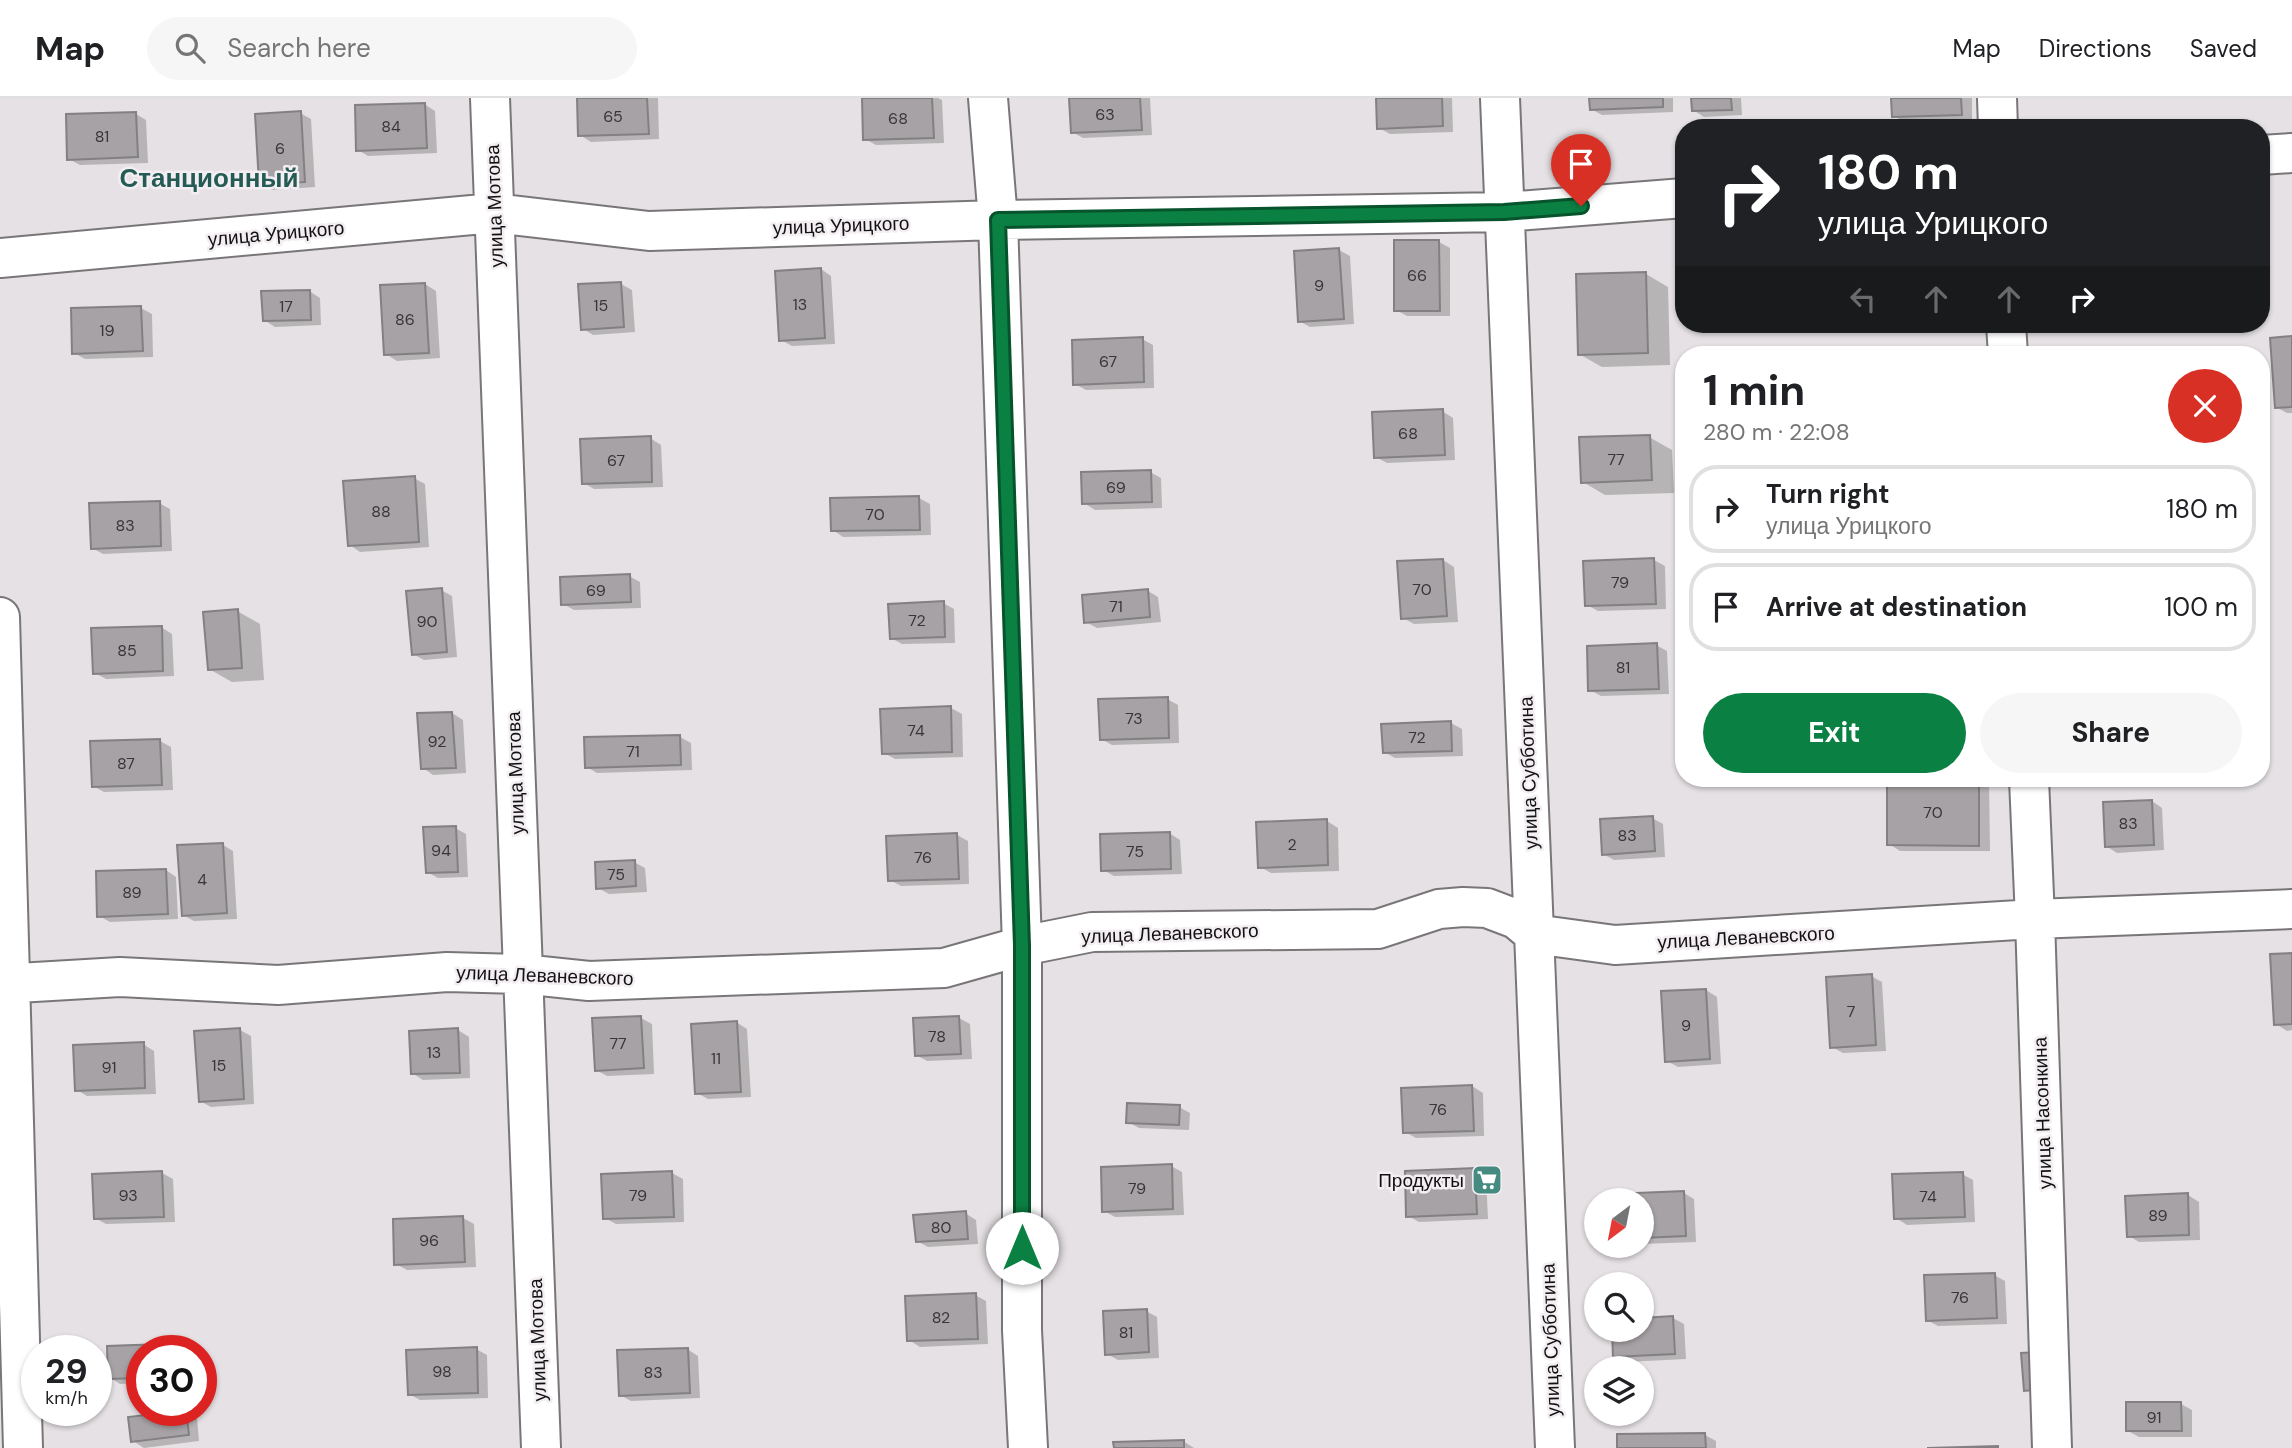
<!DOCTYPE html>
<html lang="en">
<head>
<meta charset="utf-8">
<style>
	:root { --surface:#fff; --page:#f6f6f6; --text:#202124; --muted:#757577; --line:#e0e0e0; --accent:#0b8043 }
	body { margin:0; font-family:"DM Sans",sans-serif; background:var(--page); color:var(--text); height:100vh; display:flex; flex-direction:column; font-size:26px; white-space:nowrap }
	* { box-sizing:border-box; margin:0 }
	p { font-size:23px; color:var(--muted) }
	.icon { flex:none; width:38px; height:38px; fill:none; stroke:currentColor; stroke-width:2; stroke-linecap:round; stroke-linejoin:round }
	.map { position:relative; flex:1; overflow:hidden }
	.details { position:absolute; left:1675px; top:248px; width:595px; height:441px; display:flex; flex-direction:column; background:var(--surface); border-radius:28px; box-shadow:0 2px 5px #0004 }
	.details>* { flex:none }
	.guide { position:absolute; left:1675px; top:21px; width:595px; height:214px; border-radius:28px; box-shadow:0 2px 5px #0004; background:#202124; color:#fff; overflow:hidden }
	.needle { width:46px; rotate:212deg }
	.buttons { position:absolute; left:1584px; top:1090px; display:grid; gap:14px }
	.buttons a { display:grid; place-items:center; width:70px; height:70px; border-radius:50%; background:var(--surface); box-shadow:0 2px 5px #0004; font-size:35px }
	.speed { position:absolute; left:21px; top:1237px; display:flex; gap:14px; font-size:35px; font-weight:700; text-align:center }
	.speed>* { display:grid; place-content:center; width:91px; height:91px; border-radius:50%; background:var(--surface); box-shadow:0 2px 5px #0004; line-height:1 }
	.speed small { font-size:18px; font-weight:400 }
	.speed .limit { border:10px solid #d22; background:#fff; color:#111 }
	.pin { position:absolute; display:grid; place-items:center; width:60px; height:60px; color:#fff; margin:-72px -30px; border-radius:50% 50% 50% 0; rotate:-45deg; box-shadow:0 0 7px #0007 }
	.pin .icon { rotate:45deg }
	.me { position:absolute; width:77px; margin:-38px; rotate:0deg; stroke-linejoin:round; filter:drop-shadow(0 0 5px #0008) }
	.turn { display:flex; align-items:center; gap:24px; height:147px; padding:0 28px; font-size:32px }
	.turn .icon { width:91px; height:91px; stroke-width:2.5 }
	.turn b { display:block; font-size:49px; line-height:60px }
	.lanes { display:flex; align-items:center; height:66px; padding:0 28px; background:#0003; justify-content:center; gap:35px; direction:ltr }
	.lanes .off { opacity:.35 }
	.round { display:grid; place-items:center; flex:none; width:74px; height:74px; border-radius:37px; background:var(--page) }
	.summary { display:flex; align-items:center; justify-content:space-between; height:119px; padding:0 28px }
	h1 { font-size:42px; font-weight:700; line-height:52px }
	.cta { display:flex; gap:14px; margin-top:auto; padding:14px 28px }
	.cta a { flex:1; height:80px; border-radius:42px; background:var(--accent); color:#fff; font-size:28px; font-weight:700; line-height:80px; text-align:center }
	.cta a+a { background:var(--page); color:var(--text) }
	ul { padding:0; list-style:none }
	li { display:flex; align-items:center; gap:21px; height:88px; margin:0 14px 10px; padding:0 14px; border:4px solid var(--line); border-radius:28px }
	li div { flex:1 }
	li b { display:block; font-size:26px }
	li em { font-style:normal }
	header { display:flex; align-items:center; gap:42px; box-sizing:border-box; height:98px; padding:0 35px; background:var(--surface); border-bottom:2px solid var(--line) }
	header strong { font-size:33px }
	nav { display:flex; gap:38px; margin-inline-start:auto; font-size:24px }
	.search { width:490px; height:63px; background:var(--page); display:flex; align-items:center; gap:18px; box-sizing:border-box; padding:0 24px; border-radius:38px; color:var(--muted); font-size:26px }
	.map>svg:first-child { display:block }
	.shadow { fill:#0003 }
	.building { fill:#a6a2a5; stroke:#838083; stroke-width:2 }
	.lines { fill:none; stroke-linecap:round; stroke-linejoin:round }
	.street-casing { stroke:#797679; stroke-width:42 }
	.street { stroke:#fff; stroke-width:38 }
	.route-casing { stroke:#07532c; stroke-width:18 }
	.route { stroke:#0b8043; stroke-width:12 }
	.labels { text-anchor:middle; stroke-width:5; stroke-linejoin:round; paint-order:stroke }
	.number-label { font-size:16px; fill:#383638 }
	.street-label { font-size:19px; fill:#131213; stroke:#f3eef2 }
	.poi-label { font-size:19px; fill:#131213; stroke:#f3eef2; text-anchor:end }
	.district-label { font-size:26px; font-weight:bold; fill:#245c55; stroke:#f3eef2 }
</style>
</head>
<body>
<header>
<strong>Map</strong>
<div class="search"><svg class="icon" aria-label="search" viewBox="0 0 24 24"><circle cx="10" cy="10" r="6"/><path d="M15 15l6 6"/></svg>Search here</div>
<nav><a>Map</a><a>Directions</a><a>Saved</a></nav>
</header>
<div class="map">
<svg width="2292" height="1350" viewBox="0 0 2292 1350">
	<rect width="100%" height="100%" fill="#e5e1e4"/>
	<!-- shadow -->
	<path class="shadow" d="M579,0H658L659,41L591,44L580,37Z
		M863,0H938L942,2L944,45L876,47L865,41Z
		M1071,0H1150L1152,37L1083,40L1072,34Z
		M1377,0H1452L1453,34L1390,36L1379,30Z
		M1591,0H1673V14L1602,17L1591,11Z
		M1693,0H1741L1742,17L1704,19L1693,12Z
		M1893,0H1972V22L1904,24L1894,18Z
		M424,6L435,13L437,55L368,58L358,52Z
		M300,15L311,21L315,89L272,92L261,85Z
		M136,16L146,22L148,65L80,67L69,61Z
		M1439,144L1450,150V218H1407L1396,212Z
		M1339,152L1350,158L1354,226L1310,229L1299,223Z
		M821,171L831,178L835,246L792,248L781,242Z
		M1646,176L1668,189L1670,267L1602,269L1579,256Z
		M425,186L436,193L440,260L397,263L386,256Z
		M621,186L632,192L635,234L593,237L582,230Z
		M309,193L320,200L321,227L275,229L264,222Z
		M141,210L152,216L153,259L85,261L74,255Z
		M2292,240V315H2287L2276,309Z
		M1142,241L1153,247L1154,290L1086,292L1075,286Z
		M1442,313L1453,320L1455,362L1387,365L1376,359Z
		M1649,339L1672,352L1674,395L1605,397L1583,384Z
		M650,340L661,347L663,389L594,391L584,385Z
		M1150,374L1161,380L1162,410L1095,412L1084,405Z
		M414,380L425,386L429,449L360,454L350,447Z
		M919,400L930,406L931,437L843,439L833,432Z
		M159,405L170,411L172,453L103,456L92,450Z
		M1443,462L1454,469L1458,524L1414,526L1403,520Z
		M1654,462L1665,468L1666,511L1598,513L1587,507Z
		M629,478L640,484L641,510L574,512L563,506Z
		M441,492L452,498L457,559L424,562L413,556Z
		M1148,493L1158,499L1161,524L1097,530L1086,524Z
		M943,505L954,511L955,545L902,546L891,540Z
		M237,513L260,526L264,582L232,584L209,571Z
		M161,529L172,536L174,578L106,581L95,575Z
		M1656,547L1667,553L1669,596L1601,598L1590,592Z
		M1167,601L1178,607L1179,645L1112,647L1101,641Z
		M951,610L962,616L963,659L895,661L884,655Z
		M452,615L463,622L466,675L433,677L423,670Z
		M1451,625L1462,631L1463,658L1395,660L1384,654Z
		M680,639L691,645L692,672L597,675L587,669Z
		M160,643L171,649L173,692L104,694L93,688Z
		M1888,681H1989L1990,753H1900L1889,746Z
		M2152,703L2162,710L2164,752L2117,755L2106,748Z
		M1652,720L1663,726L1665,759L1614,762L1603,756Z
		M1327,723L1338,730L1339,773L1271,775L1260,769Z
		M455,730L466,736L468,779L438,780L427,774Z
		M1169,735L1180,742L1182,776L1114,778L1103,772Z
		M957,737L968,743L969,786L901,788L890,782Z
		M223,747L233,753L237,821L194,823L183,817Z
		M634,764L645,770L647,794L609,796L598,790Z
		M166,772L176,779L178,821L110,824L99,818Z
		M2292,857V932L2287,933L2276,926Z
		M1871,878L1882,884L1886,953L1843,955L1832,949Z
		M1706,892L1717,899L1721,966L1678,969L1667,963Z
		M641,920L652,926L654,976L607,978L596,972Z
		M959,920L970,926L972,961L927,963L916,957Z
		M736,924L747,931L751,999L708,1001L697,995Z
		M240,932L251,938L254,1006L211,1009L200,1003Z
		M458,932L469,939L470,980L423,982L412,975Z
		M143,946L154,953L156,996L87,998L77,992Z
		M1472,988L1483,995L1484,1038L1416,1040L1405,1034Z
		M1179,1009L1190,1015L1189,1032L1139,1030L1128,1024Z
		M1171,1068L1182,1074L1184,1117L1115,1119L1104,1113Z
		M1475,1072L1486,1079L1488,1121L1419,1124L1408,1118Z
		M162,1075L173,1081L175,1124L106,1126L95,1120Z
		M672,1075L683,1081L684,1124L616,1126L605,1120Z
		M1962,1076L1973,1082L1975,1124L1907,1127L1896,1120Z
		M1684,1095L1694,1101L1696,1144L1642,1146V1102H1615V1097Z
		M2188,1097L2199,1104L2200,1142L2139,1144L2129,1138Z
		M965,1115L976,1122L978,1146L928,1149L917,1143Z
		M463,1120L474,1126L476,1169L407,1172L396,1166Z
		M1994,1177L2005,1183L2007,1226L1938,1228L1927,1222Z
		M975,1197L986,1203L988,1246L920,1249L909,1242Z
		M1146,1213L1157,1219L1159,1260L1118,1262L1107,1256Z
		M1673,1220L1684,1226L1686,1261L1626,1264L1615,1258L1613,1232H1642V1222Z
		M191,1247L202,1253L203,1283L201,1253H142V1285L120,1286L109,1279V1249Z
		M476,1251L487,1257L488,1300L420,1302L409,1296Z
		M687,1251L698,1258L700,1300L631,1303L620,1297Z
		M2181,1306L2192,1312V1339H2139L2128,1333Z
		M186,1314L197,1320L199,1343L144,1350L133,1343Z
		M1705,1337L1716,1343V1350H1619Z
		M1183,1343L1194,1350H1115Z"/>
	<!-- building -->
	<path class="building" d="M577,0H647L649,36L578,38Z
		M862,0H932L934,40L863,42Z
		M1069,0H1140L1142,32L1071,35Z
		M1376,0H1442L1443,28L1377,31Z
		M1589,0H1663V9L1590,12Z
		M1691,0H1731L1732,12L1692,13Z
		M1891,0H1961L1962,17L1892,19Z
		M425,5L427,50L356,53L355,7Z
		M301,13L305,84L259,86L255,16Z
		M136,14L138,59L67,62L66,16Z
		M1394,142H1439L1440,213H1394Z
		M1339,150L1344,221L1298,224L1294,153Z
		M821,170L825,240L779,243L775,173Z
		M1646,174L1648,255L1578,257L1576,176Z
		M621,184L624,229L581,232L578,186Z
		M425,185L429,255L384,257L380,187Z
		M310,192L311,222L263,223L261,193Z
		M141,208L143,253L72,256L71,210Z
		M2292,238V309L2275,310L2270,240Z
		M1143,239L1144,284L1073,287L1072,242Z
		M1443,311L1445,357L1374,360L1372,314Z
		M1650,337L1652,382L1581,385L1579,339Z
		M651,338L652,384L582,386L580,341Z
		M1151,372L1152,404L1082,406L1081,374Z
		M415,378L419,444L348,448L343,383Z
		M919,398L920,432L831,433L830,400Z
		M160,403L161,448L91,451L89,405Z
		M1654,460L1656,506L1585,508L1583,463Z
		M1443,461L1447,518L1401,521L1397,463Z
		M630,476L631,504L561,507L560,479Z
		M442,490L447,554L412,557L406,493Z
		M1148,491L1150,519L1084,525L1082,497Z
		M944,503L945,539L890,541L888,506Z
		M238,511L242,570L208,572L203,514Z
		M162,528L163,573L93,576L91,530Z
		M1657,545L1659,591L1588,593L1587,548Z
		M1168,599L1169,640L1100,642L1098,601Z
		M951,608L952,654L882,656L880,611Z
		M452,614L456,670L421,671L417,615Z
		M1451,623L1452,653L1383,655L1381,626Z
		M680,637L681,667L585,670L584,639Z
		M160,641L162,687L92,689L90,643Z
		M1887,681H1979V748L1887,747Z
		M2152,702L2154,747L2105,749L2103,704Z
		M1653,718L1655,753L1602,757L1600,721Z
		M1327,721L1328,767L1258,770L1256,724Z
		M456,728L458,774L426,775L423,729Z
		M1170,734L1171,771L1101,773L1100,736Z
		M957,735L959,781L888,783L886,738Z
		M223,745L227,815L182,818L177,747Z
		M635,762L636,788L596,791L595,764Z
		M166,771L168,816L97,819L96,773Z
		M2292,855V926L2274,927L2270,856Z
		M1872,876L1876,947L1830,950L1826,879Z
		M1706,891L1710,961L1665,964L1661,893Z
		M641,918L644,970L595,973L592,920Z
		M959,918L961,956L915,958L913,920Z
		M737,923L741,994L695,996L691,926Z
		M240,930L244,1001L199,1004L194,933Z
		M458,930L460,975L411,976L409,933Z
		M144,944L145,990L75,993L73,947Z
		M1472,987L1474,1033L1403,1035L1401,990Z
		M1127,1005L1180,1007L1179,1027L1126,1025Z
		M1172,1066L1173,1111L1102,1114L1101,1069Z
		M1475,1070L1477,1116L1406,1119L1405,1073Z
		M162,1073L164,1119L94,1121L92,1076Z
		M672,1073L674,1119L603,1121L601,1076Z
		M1963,1074L1965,1119L1894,1121L1892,1076Z
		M1684,1093L1686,1138L1642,1140V1102H1614L1613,1096Z
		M2188,1095L2189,1137L2127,1139L2125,1098Z
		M966,1113L968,1141L916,1144L913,1117Z
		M463,1118L465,1164L394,1167L393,1121Z
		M1995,1175L1997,1220L1926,1223L1924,1177Z
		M976,1195L978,1241L907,1243L905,1198Z
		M1147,1211L1149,1254L1105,1257L1103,1213Z
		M1673,1218L1675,1256L1613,1259L1612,1232H1642V1220Z
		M191,1245L192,1253H142V1280L108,1281L107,1248Z
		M477,1249L478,1295L408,1297L406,1252Z
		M688,1250L690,1295L619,1298L617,1252Z
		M2039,1254L2042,1291L2024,1293L2021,1255Z
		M2126,1304H2181L2182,1333H2126Z
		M186,1312L189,1337L131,1344L128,1319Z
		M1705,1335L1706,1350H1617V1336Z
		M1184,1342V1350H1114L1113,1344Z
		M1998,1348V1350H1927Z"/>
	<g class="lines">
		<!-- street casing -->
		<g class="street-casing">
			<path id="street" d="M490,0L541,1350
				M988,0L998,122L1022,848V1232L1028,1350
				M1500,0L1555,1350
				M1997,0L1998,30
				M2261,57L2292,55
				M0,160L494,115L649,133L998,122L1504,114L1684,100
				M2006,226L2008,257
				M0,519L23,1350
				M2029,681L2035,821L2052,1350
				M0,886L120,879L278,887L447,874L522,876L589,883L944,870L1022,848L1092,834L1378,831L1439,811L1463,809L1487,810L1516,821L1534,836L1615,847L2035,821L2292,811"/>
		</g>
		<!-- street -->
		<use href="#street" class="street"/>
	</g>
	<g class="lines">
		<!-- route casing -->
		<g class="route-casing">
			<path id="route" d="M1022,1150V848L998,122L1504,114L1581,108"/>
		</g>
		<!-- route -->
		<use href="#route" class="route"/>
	</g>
	<!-- icons -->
	<defs>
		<g id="supermarket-square" transform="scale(1.575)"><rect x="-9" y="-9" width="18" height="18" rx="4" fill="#468b81" stroke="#f3eef2"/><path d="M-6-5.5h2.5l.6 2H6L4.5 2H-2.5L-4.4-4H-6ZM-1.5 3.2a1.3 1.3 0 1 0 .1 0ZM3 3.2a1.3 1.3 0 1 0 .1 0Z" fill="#fff"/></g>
	</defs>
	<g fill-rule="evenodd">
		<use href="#supermarket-square" x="1487" y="1082"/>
	</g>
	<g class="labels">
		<!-- number labels -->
		<g class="number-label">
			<text x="1105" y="22">63</text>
			<text x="613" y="24">65</text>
			<text x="898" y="26">68</text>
			<text x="391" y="34">84</text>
			<text x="102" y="44">81</text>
			<text x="280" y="56">6</text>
			<text x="1417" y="183">66</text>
			<text x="1319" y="193">9</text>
			<text x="800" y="212">13</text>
			<text x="601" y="213">15</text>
			<text x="286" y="214">17</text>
			<text x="405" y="227">86</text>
			<text x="107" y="238">19</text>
			<text x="1108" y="269">67</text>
			<text x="1408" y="341">68</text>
			<text x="1616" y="367">77</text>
			<text x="616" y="368">67</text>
			<text x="1116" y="395">69</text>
			<text x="381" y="419">88</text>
			<text x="875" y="422">70</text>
			<text x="125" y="433">83</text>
			<text x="1620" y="490">79</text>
			<text x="1422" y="497">70</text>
			<text x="596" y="498">69</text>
			<text x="1116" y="514">71</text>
			<text x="917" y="528">72</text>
			<text x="427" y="529">90</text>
			<text x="127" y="558">85</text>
			<text x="1623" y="575">81</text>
			<text x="1134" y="626">73</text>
			<text x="916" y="638">74</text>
			<text x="1417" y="645">72</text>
			<text x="437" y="649">92</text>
			<text x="633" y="659">71</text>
			<text x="126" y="671">87</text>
			<text x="1933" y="720">70</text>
			<text x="2128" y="731">83</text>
			<text x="1627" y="743">83</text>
			<text x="1292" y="752">2</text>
			<text x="441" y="758">94</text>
			<text x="1135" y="759">75</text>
			<text x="923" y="765">76</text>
			<text x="616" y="782">75</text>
			<text x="202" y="787">4</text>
			<text x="132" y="800">89</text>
			<text x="1851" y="919">7</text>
			<text x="1686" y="933">9</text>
			<text x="937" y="944">78</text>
			<text x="618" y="951">77</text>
			<text x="434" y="960">13</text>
			<text x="716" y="966">11</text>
			<text x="219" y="973">15</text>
			<text x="109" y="975">91</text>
			<text x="1438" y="1017">76</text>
			<text x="1137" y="1096">79</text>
			<text x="128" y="1103">93</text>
			<text x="638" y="1103">79</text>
			<text x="1928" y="1104">74</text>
			<text x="2158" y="1123">89</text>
			<text x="941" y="1135">80</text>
			<text x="429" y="1148">96</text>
			<text x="1960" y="1205">76</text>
			<text x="941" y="1225">82</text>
			<text x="1126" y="1240">81</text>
			<text x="442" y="1279">98</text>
			<text x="653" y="1280">83</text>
			<text x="2154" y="1325">91</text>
		</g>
		<!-- street labels -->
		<g class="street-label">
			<text transform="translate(494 108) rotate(-92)" y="7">улица Мотова</text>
			<text transform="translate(841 127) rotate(-2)" y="7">улица Урицкого</text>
			<text transform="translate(276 135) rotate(-5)" y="7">улица Урицкого</text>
			<text transform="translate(515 675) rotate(-92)" y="7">улица Мотова</text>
			<text transform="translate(1528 675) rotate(-92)" y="7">улица Субботина</text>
			<text transform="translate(1170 835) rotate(-2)" y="7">улица Леваневского</text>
			<text transform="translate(1746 839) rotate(-3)" y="7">улица Леваневского</text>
			<text transform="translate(545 877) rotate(2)" y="7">улица Леваневского</text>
			<text transform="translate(2042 1015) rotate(-92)" y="7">улица Насонкина</text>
			<text transform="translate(537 1242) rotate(-92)" y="7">улица Мотова</text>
			<text transform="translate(1550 1242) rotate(-92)" y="7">улица Субботина</text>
		</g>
		<!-- poi labels -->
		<g class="poi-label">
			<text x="1464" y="1089">Продукты</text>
		</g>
		<!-- district labels -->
		<g class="district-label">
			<text x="209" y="89">Станционный</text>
		</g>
	</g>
</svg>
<div class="buttons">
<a><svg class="needle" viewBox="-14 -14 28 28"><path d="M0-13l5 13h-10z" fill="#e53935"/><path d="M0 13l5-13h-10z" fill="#757577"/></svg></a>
<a><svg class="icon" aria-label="search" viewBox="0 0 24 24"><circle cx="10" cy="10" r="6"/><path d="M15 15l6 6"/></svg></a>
<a><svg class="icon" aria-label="layers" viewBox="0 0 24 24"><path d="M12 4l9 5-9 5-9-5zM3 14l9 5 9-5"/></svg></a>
</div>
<div class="speed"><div>29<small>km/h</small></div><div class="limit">30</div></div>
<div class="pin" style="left:1581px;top:108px;background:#d93025"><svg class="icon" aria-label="arrive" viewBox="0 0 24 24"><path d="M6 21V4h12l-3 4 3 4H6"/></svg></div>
<svg class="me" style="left:1022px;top:1150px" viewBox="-20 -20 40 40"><circle r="19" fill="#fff"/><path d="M0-13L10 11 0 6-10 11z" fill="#0b8043"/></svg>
<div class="guide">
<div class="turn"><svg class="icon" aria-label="right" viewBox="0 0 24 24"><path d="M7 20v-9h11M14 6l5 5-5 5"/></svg><div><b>180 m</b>улица Урицкого</div></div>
<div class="lanes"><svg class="icon off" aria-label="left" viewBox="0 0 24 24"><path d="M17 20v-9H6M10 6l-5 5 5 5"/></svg><svg class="icon off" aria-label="ahead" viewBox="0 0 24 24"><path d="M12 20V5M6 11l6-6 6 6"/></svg><svg class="icon off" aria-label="ahead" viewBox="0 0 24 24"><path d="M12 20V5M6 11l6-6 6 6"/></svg><svg class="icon" aria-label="right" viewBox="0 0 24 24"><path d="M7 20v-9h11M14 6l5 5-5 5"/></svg></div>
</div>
<section class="details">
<div class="summary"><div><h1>1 min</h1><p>280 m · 22:08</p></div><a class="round" style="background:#d93025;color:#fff"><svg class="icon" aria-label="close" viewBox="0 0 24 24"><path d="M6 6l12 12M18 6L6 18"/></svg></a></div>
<ul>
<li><svg class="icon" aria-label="right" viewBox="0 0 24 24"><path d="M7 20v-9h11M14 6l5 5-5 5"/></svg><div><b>Turn right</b><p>улица Урицкого</p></div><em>180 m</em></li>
<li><svg class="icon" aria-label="arrive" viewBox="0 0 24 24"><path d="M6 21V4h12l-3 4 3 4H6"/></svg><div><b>Arrive at destination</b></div><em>100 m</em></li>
</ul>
<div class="cta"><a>Exit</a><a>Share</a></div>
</section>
</div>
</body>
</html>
